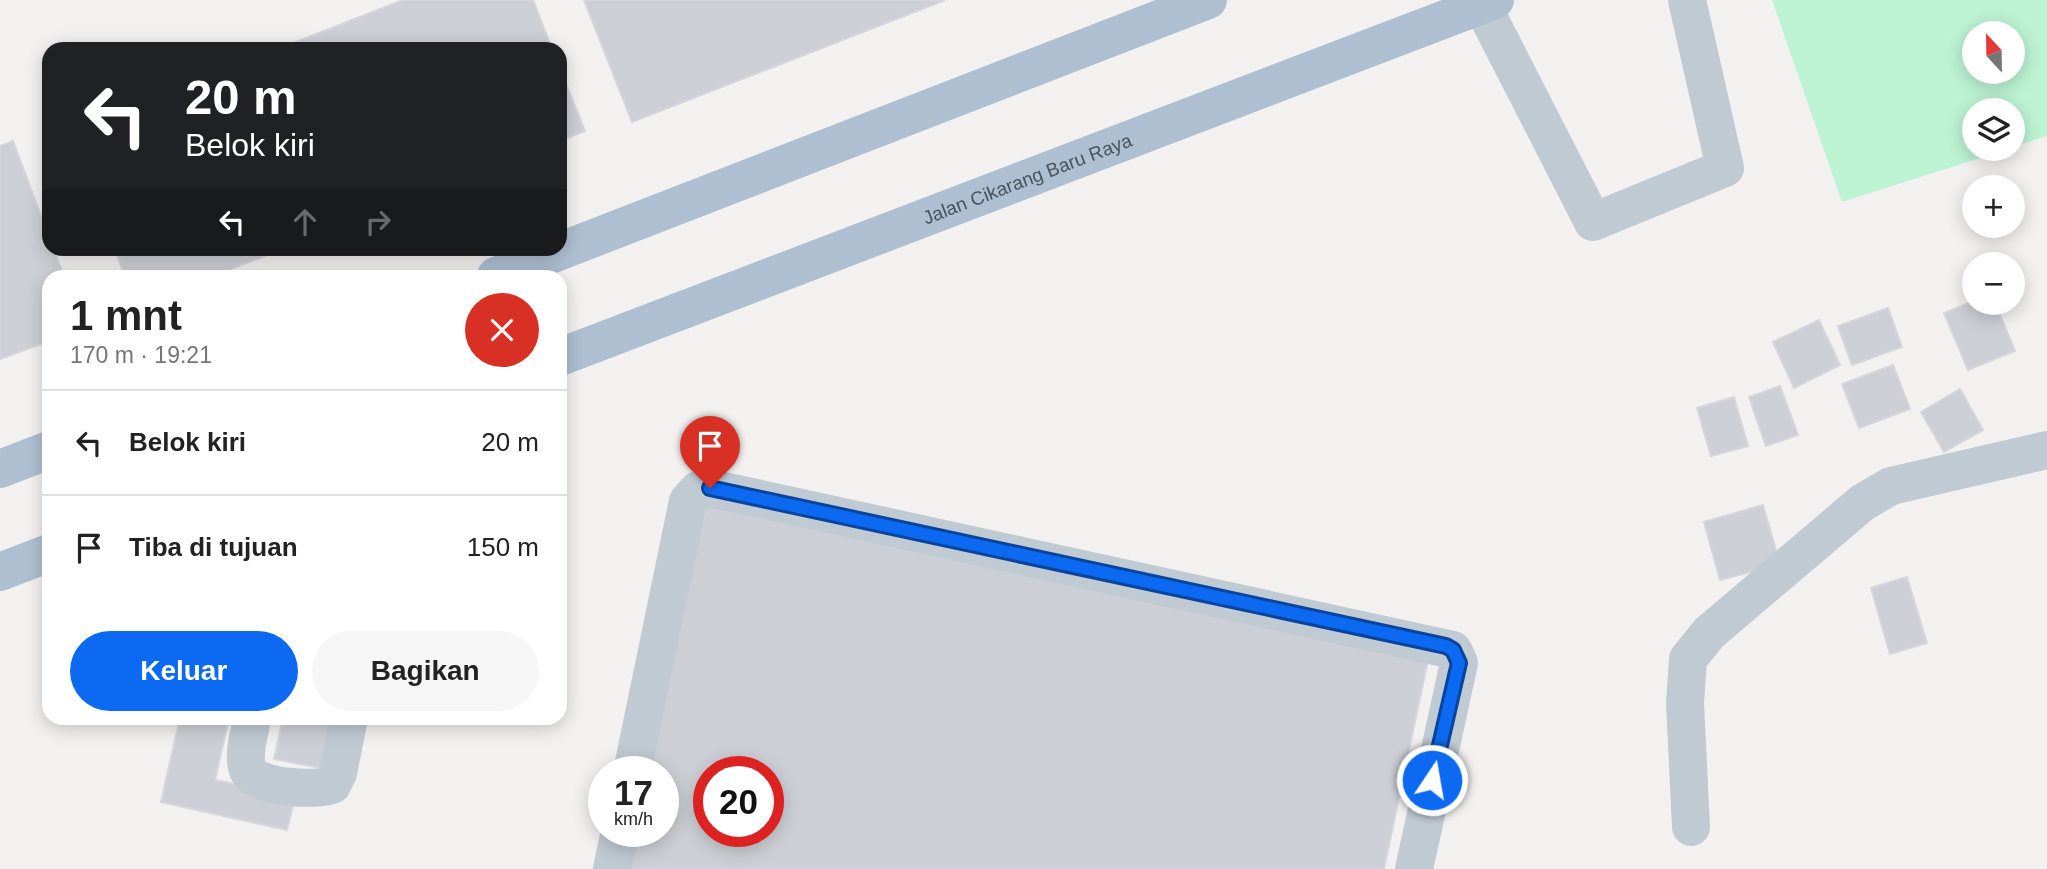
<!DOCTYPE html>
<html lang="id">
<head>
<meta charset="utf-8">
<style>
	:root { --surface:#fff; --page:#f6f6f6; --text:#222; --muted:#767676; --line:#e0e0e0; --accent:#0c69f1 }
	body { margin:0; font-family:Helvetica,sans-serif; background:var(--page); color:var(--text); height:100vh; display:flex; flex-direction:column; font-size:26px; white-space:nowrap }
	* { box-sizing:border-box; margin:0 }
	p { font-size:23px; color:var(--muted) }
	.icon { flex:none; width:38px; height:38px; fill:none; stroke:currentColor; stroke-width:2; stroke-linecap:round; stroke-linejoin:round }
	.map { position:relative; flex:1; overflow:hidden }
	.side { position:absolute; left:42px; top:270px; width:525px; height:455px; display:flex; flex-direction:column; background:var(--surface); border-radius:21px; box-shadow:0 4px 18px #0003 }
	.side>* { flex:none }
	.hud { position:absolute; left:42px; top:42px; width:525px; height:214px; border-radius:21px; box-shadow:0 4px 18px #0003; background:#202124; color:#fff; overflow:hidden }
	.needle { width:46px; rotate:338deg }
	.buttons { position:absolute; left:1962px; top:21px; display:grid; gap:14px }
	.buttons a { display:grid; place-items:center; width:63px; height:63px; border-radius:50%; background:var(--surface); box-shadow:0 4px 18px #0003; font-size:35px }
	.speed { position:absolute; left:588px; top:756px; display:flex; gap:14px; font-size:35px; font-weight:700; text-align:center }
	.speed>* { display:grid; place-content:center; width:91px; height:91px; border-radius:50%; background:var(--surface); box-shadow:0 4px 18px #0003; line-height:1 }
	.speed small { font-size:18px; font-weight:400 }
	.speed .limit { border:10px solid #d22; background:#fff; color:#111 }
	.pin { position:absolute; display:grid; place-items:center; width:60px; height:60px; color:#fff; margin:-72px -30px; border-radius:50% 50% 50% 0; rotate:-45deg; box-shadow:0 0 7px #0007 }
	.pin .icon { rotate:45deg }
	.me { position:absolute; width:77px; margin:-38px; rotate:12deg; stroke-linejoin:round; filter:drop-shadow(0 0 5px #0008) }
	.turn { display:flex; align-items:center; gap:24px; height:147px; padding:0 28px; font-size:32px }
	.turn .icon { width:91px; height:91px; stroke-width:2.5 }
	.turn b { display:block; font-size:49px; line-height:60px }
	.lanes { display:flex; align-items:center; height:66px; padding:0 28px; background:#0003; justify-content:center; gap:35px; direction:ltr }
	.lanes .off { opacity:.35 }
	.round { display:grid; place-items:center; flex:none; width:74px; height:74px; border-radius:37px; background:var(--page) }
	.head { display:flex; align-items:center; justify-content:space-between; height:119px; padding:0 28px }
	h1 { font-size:42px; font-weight:800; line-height:52px }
	.primary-button { display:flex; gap:14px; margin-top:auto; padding:14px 28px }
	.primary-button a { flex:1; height:80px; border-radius:42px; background:var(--accent); color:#fff; font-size:28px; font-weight:800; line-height:80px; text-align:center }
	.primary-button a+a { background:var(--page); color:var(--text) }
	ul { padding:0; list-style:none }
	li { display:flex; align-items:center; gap:21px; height:105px; padding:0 28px; border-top:2px solid var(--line) }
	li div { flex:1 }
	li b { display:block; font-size:26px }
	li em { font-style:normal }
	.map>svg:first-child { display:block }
	.green { fill:#bcf3d3; fill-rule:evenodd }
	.building { fill:#cccfd5; stroke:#d4d6dc; stroke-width:2; fill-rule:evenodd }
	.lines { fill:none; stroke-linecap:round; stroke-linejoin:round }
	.minor { stroke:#c0cad3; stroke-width:38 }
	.major { stroke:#aebfd1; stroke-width:38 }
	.route-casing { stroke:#08449d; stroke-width:18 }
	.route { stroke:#0c69f1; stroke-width:12 }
	.labels { text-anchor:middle; stroke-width:5; stroke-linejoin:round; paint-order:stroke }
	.street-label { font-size:19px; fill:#47535f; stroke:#fff }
</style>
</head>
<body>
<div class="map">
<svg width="2047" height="869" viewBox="0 0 2047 869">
	<rect width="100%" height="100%" fill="#f3f0f0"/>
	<!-- green -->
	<path class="green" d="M1772,0H2047V136L2013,147L2012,110H1974V149H2008L1842,202ZM1974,33H2012V72H1974Z"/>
	<!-- building -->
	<path class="building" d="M403,0H533L552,49H278Z
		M584,0H945L632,122Z
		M560,69L585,131L560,141Z
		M13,141L49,237V248H53L64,276H49V341L0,359V146Z
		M114,248H285L213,276H125Z
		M1974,301L1995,303L2015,351L1968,370L1944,313Z
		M1888,308L1902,347L1852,365L1838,326Z
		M1819,320L1840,365L1794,388L1773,342Z
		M1893,365L1910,409L1859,428L1842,384Z
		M1780,386L1798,435L1766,446L1749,397Z
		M1960,389L1983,430L1944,452L1921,412Z
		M1734,397L1748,446L1711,456L1697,408Z
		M708,499L1428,660L1384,869H620L629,831H663V772H643ZM709,772H768V831H709Z
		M1763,505L1780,564L1720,580L1704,522Z
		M1907,577L1927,643L1890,654L1871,588Z
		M180,718H229L215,780L295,797L287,830L161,802Z
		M283,718H332L321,768L274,759Z"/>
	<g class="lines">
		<!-- minor -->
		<path class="minor" d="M1482,5L1593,222L1725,168L1687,0
			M252,718C250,733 241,757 249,772C259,788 316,791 332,785L338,773L349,718
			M632,772L688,501L698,490L710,488L1453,650L1459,663L1414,869
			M1691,827L1685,703L1688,659L1709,633L1862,503L1891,486L2047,450
			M612,869L620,831"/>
		<!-- major -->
		<g class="major">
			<path d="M496,276L1208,0"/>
			<path id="s1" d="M560,357L1495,0"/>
			<path d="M0,469L49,450"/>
			<path d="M0,572L49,553"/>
		</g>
	</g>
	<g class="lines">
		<!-- route casing -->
		<g class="route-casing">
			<path id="route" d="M710,488L1446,646L1453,650L1459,663L1432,780"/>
		</g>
		<!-- route -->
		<use href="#route" class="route"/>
	</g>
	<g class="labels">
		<!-- street labels -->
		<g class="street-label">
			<text dy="7" stroke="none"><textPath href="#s1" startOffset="500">Jalan Cikarang Baru Raya</textPath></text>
		</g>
	</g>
</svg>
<div class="buttons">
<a><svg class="needle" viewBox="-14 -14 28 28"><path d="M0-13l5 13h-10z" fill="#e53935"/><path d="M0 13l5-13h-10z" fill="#767676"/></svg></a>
<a><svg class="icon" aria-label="layers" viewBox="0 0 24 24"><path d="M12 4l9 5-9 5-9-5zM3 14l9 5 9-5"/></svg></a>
<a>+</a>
<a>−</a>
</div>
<div class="speed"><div>17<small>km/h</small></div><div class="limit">20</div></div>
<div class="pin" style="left:710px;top:488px;background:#d93025"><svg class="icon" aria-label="arrive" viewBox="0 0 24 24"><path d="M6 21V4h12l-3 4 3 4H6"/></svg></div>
<svg class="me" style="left:1432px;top:780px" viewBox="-20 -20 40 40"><circle r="17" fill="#0c69f1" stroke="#fff" stroke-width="3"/><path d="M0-11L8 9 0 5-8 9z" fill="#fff"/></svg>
<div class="hud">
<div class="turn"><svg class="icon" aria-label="left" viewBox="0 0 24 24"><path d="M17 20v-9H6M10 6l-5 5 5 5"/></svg><div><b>20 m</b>Belok kiri</div></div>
<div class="lanes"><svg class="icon" aria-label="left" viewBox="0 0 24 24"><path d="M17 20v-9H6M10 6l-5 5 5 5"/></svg><svg class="icon off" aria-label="ahead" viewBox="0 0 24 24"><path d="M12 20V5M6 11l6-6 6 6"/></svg><svg class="icon off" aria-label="right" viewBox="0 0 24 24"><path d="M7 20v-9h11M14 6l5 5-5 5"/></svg></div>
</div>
<section class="side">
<div class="head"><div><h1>1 mnt</h1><p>170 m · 19:21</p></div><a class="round" style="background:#d93025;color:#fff"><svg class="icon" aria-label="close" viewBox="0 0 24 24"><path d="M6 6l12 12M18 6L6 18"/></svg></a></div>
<ul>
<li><svg class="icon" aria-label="left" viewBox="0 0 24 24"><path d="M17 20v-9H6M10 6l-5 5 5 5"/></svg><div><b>Belok kiri</b></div><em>20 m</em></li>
<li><svg class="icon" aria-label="arrive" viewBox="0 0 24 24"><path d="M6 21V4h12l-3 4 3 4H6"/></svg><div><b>Tiba di tujuan</b></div><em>150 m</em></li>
</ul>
<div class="primary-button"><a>Keluar</a><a>Bagikan</a></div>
</section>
</div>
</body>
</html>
